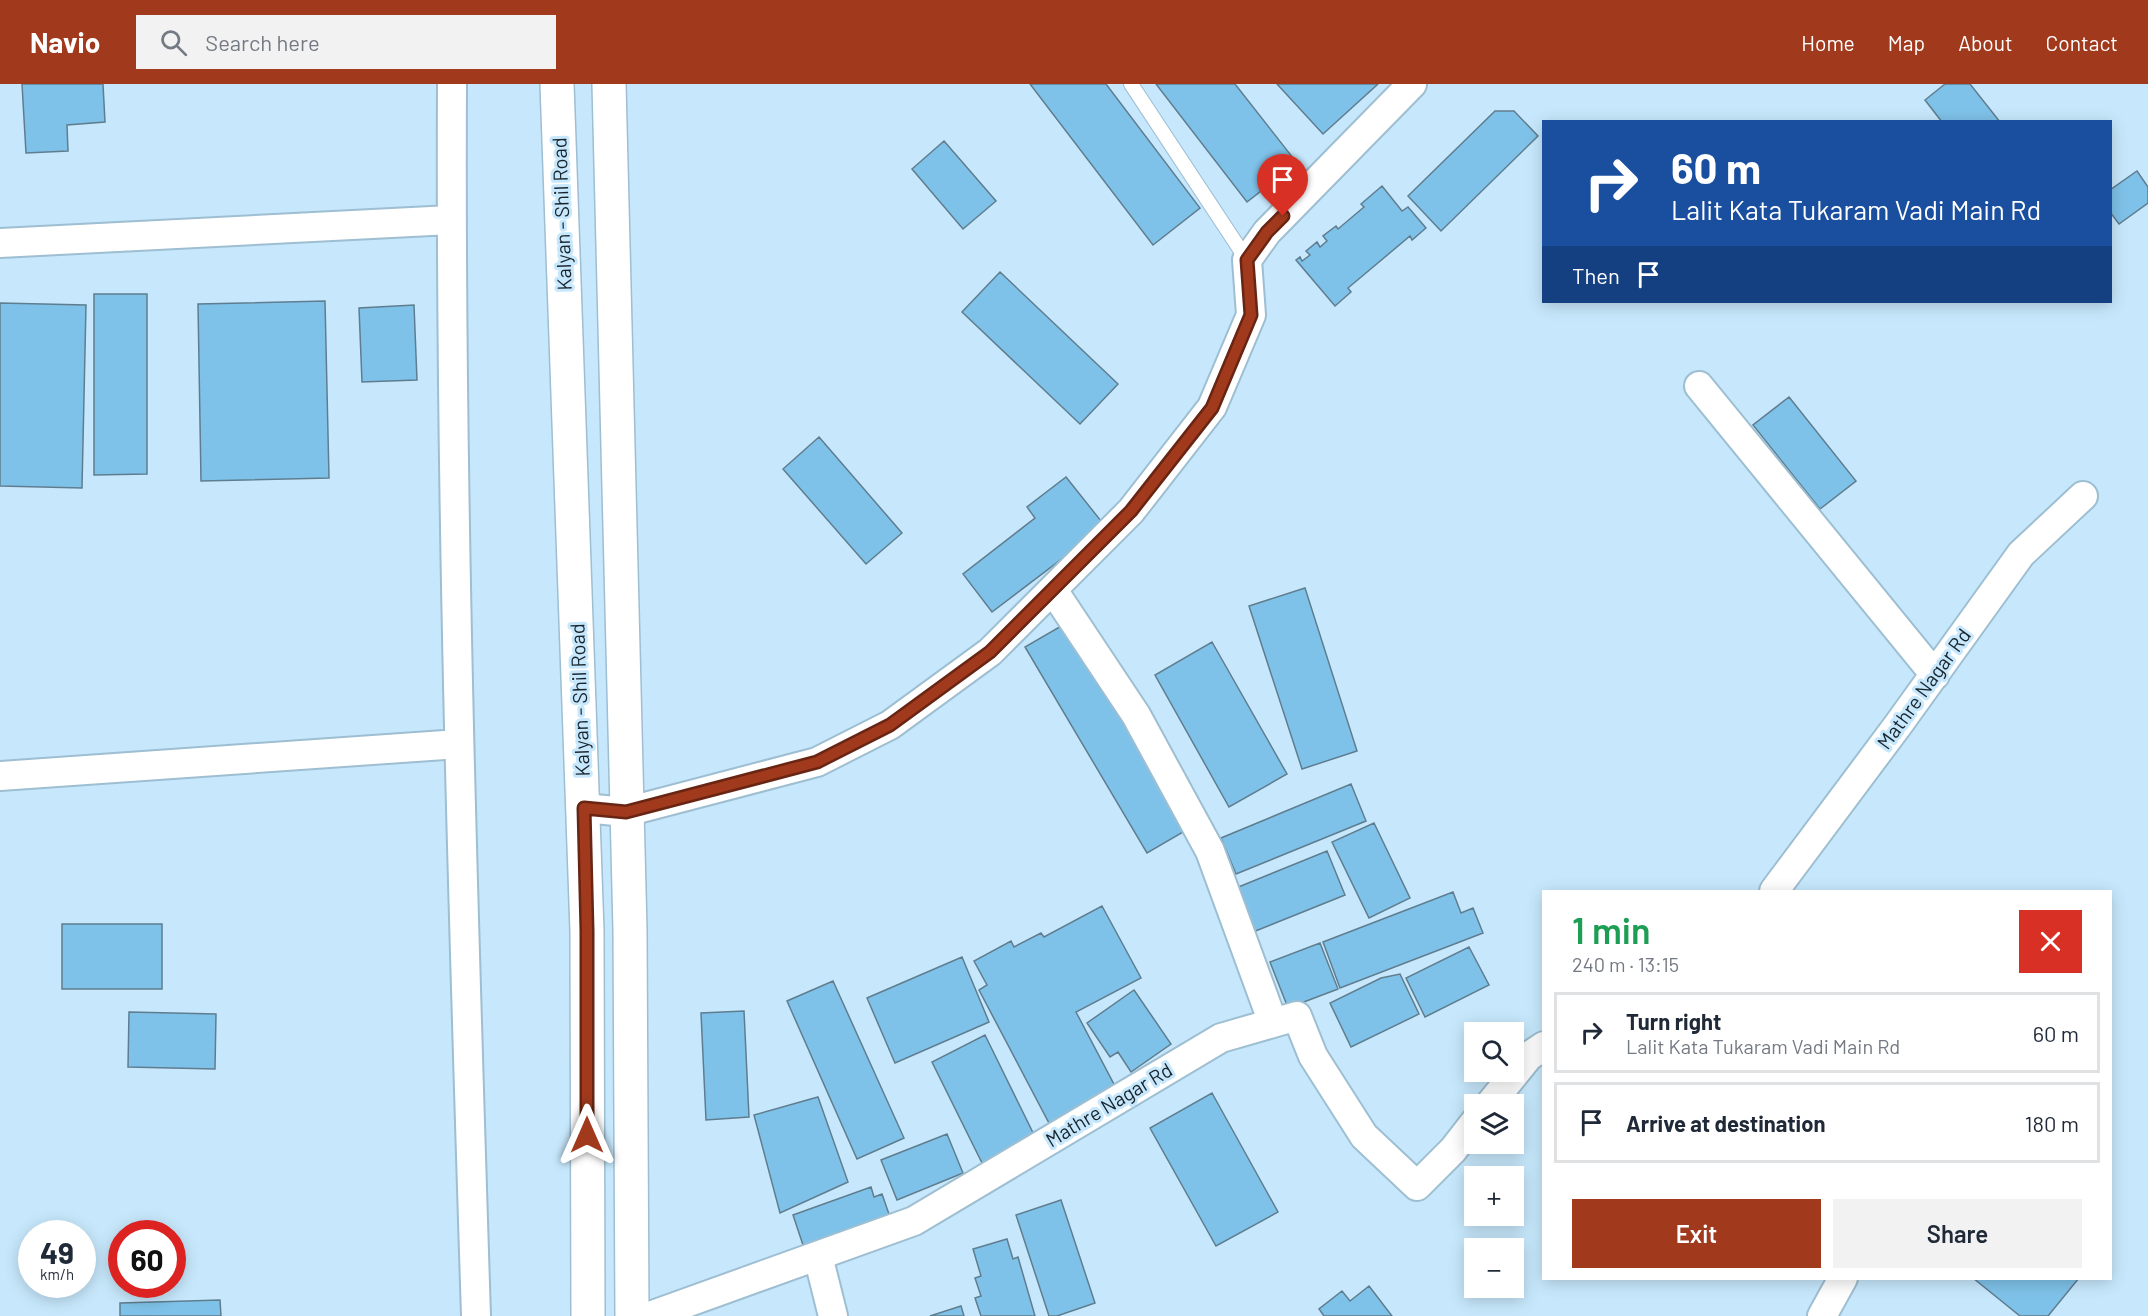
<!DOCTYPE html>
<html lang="en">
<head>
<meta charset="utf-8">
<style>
	:root { --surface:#fff; --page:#f2f2f3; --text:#1f2937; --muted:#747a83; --line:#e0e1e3; --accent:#a1391d }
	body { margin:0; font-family:Barlow,sans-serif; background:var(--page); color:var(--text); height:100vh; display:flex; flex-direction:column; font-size:22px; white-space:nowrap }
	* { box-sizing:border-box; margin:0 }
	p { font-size:20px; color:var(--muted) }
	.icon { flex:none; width:33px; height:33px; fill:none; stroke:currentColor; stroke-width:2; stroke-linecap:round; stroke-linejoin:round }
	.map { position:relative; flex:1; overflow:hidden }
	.side { position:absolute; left:1542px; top:806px; width:570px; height:390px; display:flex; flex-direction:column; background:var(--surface); border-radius:0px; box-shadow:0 3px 15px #0003 }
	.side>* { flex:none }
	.top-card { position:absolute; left:1542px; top:36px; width:570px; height:183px; border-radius:0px; box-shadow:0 3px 15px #0003; background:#1a4fa0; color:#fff; overflow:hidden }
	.fabs { position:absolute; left:1464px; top:938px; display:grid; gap:12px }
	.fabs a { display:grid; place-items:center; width:60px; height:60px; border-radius:0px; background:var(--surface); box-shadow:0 3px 15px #0003; font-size:30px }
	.speed { position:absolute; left:18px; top:1136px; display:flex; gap:12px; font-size:30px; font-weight:700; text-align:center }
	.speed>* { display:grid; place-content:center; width:78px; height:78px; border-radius:50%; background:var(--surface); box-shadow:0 3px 15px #0003; line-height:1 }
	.speed small { font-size:15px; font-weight:400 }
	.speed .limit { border:9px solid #d22; background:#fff; color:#111 }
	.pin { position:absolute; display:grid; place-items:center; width:51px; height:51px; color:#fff; margin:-62px -26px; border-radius:50% 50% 50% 0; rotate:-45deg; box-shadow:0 0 6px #0007 }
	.pin .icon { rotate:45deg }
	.me { position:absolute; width:66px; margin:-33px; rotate:0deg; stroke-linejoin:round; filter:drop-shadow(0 0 4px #0008) }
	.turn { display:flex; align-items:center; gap:21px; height:126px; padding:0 30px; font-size:27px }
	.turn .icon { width:78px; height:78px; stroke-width:2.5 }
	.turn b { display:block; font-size:42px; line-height:51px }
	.then { display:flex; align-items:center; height:57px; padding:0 30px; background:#0003; gap:12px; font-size:22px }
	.round { display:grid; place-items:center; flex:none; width:63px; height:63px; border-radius:0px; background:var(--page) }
	.headline { display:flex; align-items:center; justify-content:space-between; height:102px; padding:0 30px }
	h1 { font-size:36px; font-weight:600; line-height:45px; color:#1e9e55 }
	.button { display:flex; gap:12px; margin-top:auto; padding:12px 30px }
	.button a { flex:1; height:69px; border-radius:0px; background:var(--accent); color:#fff; font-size:24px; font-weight:600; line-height:69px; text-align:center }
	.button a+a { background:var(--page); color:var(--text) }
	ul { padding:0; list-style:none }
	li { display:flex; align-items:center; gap:18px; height:81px; margin:0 12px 9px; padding:0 18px; border:3px solid var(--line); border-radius:0px }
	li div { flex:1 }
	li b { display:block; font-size:22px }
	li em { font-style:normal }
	header { display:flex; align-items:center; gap:36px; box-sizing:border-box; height:84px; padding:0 30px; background:var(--accent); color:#fff }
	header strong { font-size:28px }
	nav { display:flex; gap:33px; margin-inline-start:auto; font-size:21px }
	.search { width:420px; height:54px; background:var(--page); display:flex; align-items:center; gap:15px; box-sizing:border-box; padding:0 21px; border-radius:0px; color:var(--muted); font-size:22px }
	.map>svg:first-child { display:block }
	.building { fill:#7fc2e9; stroke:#5f7d8f; stroke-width:1.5 }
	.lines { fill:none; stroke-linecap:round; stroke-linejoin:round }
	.service-casing { stroke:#9ebed1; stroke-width:16 }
	.minor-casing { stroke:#9ebed1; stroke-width:32 }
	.primary-casing { stroke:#9ebed1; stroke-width:36 }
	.service { stroke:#fff; stroke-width:14 }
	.minor { stroke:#fff; stroke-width:28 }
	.primary { stroke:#fff; stroke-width:33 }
	.route-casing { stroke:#692513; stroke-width:15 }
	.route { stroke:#a1391d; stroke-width:10 }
	.labels { text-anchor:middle; stroke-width:6; stroke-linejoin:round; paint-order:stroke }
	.street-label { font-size:20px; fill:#18242c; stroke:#c7e8fc }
</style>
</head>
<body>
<header>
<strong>Navio</strong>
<div class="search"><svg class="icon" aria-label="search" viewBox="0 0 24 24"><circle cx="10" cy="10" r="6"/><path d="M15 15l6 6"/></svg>Search here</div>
<nav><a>Home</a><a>Map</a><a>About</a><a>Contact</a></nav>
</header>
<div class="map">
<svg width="2148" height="1232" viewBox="0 0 2148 1232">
	<rect width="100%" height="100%" fill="#c7e8fc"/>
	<!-- building -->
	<path class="building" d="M22,0H103L105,38L67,41L68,67L26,69Z
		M1030,0H1106L1200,124L1153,161Z
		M1156,0H1235L1297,79L1247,118Z
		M1277,0H1378L1323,50Z
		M1945,0H1970L2000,38H1942L1925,16Z
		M1495,27H1514L1538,52L1441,147L1408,112Z
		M944,57L996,117L963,145L912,85Z
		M2137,87L2148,103V119L2119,140L2110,128V106Z
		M1382,102L1402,127L1408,123L1426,144L1412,156L1410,152L1348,204L1351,208L1335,222L1296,176L1300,173L1302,177L1310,171L1306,167L1317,158L1320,163L1327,157L1323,152L1336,142L1338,145L1364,123L1361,120Z
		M1000,188L1118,300L1080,340L962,228Z
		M94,210H147V390L94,391Z
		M325,217L329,394L201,397L198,220Z
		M0,219L86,221L82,404L0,402Z
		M414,221L417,296L362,298L359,224Z
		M1789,313L1856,397L1820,425L1753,341Z
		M819,353L902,449L866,480L783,385Z
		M1066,393L1105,442L992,528L963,490L1035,434L1027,423Z
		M1305,504L1357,667L1302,685L1249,522Z
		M1068,538L1190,744L1147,769L1025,563Z
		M1212,558L1287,690L1229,723L1155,591Z
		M1351,700L1366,737L1236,790L1221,754Z
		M1374,739L1410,814L1369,834L1332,758Z
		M1327,767L1345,811L1253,848L1236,804Z
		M1453,808L1461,829L1473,824L1483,849L1340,904L1323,858Z
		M1102,822L1141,894L1076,928L1117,1006L1050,1041L979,906L987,901L974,877L1011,857L1014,863L1041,849L1044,853Z
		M62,840H162V905H62Z
		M1320,859L1338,905L1288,924L1270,878Z
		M1469,863L1489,901L1425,933L1406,894Z
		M962,873L989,938L895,979L867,914Z
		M1400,890L1419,930L1351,963L1330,919L1381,894Z
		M833,897L904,1054L857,1075L787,917Z
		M1134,906L1171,960L1131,988L1118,968L1110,973L1087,939Z
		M744,927L749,1033L706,1036L701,929Z
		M129,928L216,930L215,985L128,983Z
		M985,951L1039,1061L986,1087L932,978Z
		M1212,1009L1278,1128L1216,1162L1150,1044Z
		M818,1013L848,1098L780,1129L754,1031Z
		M947,1050L963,1089L897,1116L881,1076Z
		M871,1103L874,1113L882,1110L890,1133L804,1164L793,1131Z
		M1061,1116L1095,1219L1057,1232H1049L1016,1131Z
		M1007,1155L1013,1175L1018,1173L1035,1232H981L975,1214L981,1212L975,1194L981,1192L973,1165Z
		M1973,1194H2079L2048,1232H2020Z
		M1369,1202L1392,1232H1324L1319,1225L1342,1207L1350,1217Z
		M220,1216L221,1232H120V1219Z
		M961,1222L964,1232H930Z"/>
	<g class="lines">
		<!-- service casing -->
		<g class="service-casing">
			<path id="service" d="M1131,0L1247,176"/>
		</g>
		<!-- minor casing -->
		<g class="minor-casing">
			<path id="minor" d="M452,0C450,411 463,821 476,1232
				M0,159L451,136
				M1699,302L1935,591
				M1053,506L1136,631L1210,767L1273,939
				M0,692L459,660
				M584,724L626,728L817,678L890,641L990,568L1131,427L1212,323L1251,231L1247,176L1267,148L1412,0
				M1774,807L1898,641L2021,470L2083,412
				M1490,1020L1529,972L1544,962
				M818,1172L833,1232
				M650,1232L914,1137L1221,954L1297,932L1313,972L1364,1052L1417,1102L1453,1066L1474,1039
				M1822,1232L1843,1194"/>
		</g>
		<!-- primary casing -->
		<g class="primary-casing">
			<path id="primary" d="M557,0L587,847L588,1232
				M609,0L630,846L632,1232"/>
		</g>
		<!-- service -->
		<use href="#service" class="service"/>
		<!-- minor -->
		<use href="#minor" class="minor"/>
		<!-- primary -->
		<use href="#primary" class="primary"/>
	</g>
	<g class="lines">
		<!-- route casing -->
		<g class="route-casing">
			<path id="route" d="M587,1051V847L584,724L626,728L817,678L890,641L990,568L1131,427L1212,324L1251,231L1247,176L1267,148L1283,132"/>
		</g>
		<!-- route -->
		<use href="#route" class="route"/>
	</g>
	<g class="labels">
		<!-- street labels -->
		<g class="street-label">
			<text transform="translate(562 130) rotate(-92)" y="7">Kalyan - Shil Road</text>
			<text transform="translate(1924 605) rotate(-54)" y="7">Mathre Nagar Rd</text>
			<text transform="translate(580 616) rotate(-92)" y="7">Kalyan - Shil Road</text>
			<text transform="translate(1109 1021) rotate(-31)" y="7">Mathre Nagar Rd</text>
		</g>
	</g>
</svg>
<div class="fabs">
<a><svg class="icon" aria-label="search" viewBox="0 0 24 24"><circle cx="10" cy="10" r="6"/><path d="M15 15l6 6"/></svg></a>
<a><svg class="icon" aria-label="layers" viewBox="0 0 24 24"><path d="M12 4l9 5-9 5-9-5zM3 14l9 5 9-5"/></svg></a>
<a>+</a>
<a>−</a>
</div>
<div class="speed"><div>49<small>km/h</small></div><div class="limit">60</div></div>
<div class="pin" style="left:1283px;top:132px;background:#d93025"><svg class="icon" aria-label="arrive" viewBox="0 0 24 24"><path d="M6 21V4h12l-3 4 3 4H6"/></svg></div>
<svg class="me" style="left:587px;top:1051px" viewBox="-20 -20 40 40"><path d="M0-17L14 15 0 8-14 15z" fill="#a1391d" stroke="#fff" stroke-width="4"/></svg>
<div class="top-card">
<div class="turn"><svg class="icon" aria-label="right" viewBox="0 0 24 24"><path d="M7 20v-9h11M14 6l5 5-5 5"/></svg><div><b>60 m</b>Lalit Kata Tukaram Vadi Main Rd</div></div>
<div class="then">Then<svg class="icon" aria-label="arrive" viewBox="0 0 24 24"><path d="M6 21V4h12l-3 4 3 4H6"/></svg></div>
</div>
<section class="side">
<div class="headline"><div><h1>1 min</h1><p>240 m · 13:15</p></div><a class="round" style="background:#d93025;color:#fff"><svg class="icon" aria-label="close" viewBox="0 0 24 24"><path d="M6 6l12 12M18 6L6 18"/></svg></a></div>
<ul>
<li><svg class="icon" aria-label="right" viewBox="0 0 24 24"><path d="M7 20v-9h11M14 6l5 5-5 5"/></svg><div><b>Turn right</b><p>Lalit Kata Tukaram Vadi Main Rd</p></div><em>60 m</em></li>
<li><svg class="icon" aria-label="arrive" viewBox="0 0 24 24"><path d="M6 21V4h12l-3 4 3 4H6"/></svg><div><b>Arrive at destination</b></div><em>180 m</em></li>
</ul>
<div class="button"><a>Exit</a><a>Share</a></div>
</section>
</div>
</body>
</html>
